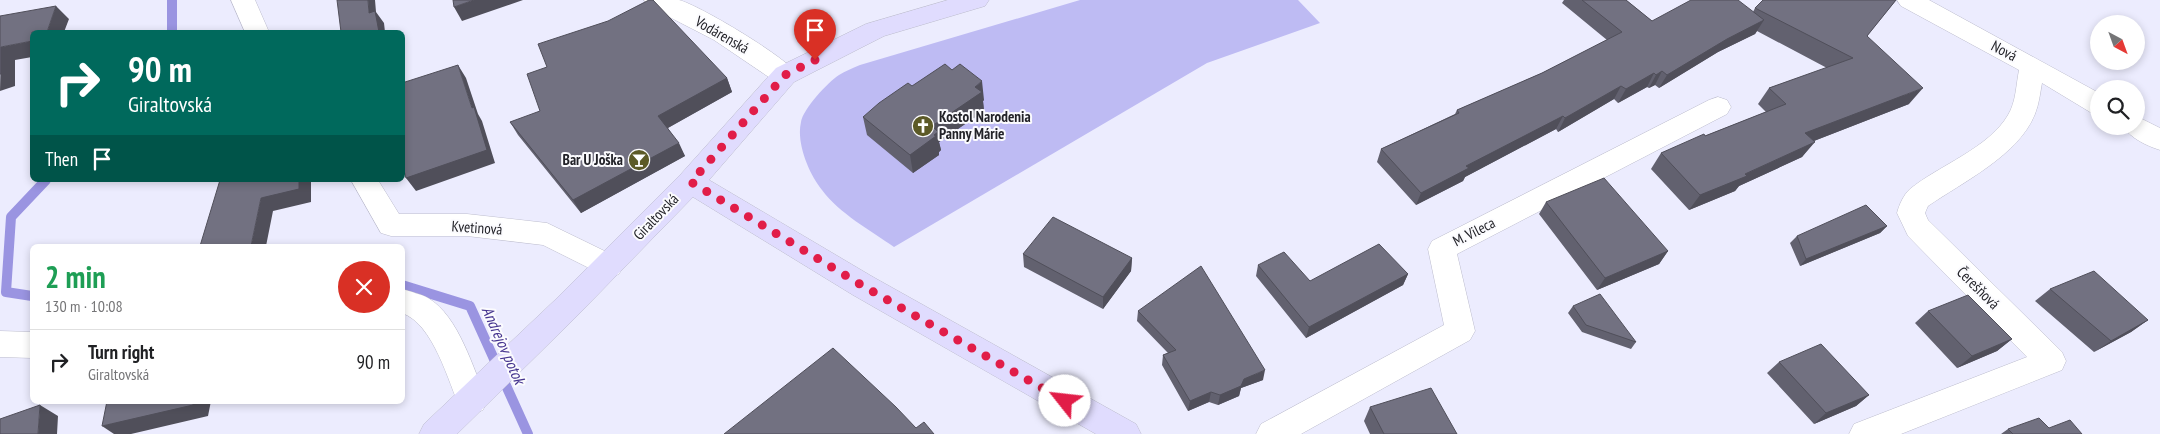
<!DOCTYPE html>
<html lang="en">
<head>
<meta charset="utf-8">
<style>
	:root { --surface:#fff; --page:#f6f6f6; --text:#202124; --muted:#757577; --line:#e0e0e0 }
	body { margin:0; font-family:"PT Sans Narrow",sans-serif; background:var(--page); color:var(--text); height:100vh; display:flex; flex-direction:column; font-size:19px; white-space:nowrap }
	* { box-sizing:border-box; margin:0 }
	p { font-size:16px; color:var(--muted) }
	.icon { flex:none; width:28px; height:28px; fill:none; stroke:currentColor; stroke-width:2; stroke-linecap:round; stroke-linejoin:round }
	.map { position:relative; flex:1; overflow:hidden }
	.panel { position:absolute; left:30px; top:244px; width:375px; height:160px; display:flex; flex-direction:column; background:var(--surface); border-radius:8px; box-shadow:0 2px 8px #0003 }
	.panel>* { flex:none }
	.hud { position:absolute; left:30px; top:30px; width:375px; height:152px; border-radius:8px; box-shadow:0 2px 8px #0003; background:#00695c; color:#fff; overflow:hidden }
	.needle { width:32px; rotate:139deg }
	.tools { position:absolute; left:2090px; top:15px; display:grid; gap:10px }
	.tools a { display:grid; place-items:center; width:55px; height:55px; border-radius:50%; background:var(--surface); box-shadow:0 2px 8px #0003; font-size:25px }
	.pin { position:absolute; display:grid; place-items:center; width:42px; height:42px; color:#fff; margin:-51px -21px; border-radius:50% 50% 50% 0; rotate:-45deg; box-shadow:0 0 5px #0007 }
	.pin .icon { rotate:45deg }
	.me { position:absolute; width:55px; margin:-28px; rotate:299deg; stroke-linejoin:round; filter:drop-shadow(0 0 4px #0008) }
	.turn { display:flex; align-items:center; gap:18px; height:105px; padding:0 15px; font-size:22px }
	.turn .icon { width:65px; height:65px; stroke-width:2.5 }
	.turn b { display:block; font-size:35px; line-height:42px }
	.then { display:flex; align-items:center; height:48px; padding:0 15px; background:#0003; gap:10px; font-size:19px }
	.round { display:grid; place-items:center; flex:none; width:52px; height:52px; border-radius:26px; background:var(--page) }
	.headline { display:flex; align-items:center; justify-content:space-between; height:85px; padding:0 15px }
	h1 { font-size:30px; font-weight:600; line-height:38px; color:#1e9e55 }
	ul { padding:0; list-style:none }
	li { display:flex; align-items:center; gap:15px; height:65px; padding:0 15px; border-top:1px solid var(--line) }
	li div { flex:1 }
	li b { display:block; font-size:19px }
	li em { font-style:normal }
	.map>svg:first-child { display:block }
	.green { fill:#bebbf3 }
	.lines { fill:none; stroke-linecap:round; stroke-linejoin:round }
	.stream { stroke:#9a94e1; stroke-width:10 }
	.street-casing { stroke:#bcbccd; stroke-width:1 }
	.secondary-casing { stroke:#bcbccd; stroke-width:1 }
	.street { fill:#fff; fill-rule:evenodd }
	.secondary { fill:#e0dcfe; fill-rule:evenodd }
	.wall { fill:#62616f }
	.shaded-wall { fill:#504f5a }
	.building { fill:#727181; stroke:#504f5a }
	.route { stroke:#e11d48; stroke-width:9; stroke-dasharray:0 16.2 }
	.labels { text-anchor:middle; stroke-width:4; stroke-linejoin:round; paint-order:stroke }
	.street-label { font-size:15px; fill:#232329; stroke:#fbfbfe }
	.poi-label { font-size:15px; font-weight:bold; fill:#232329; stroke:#fbfbfe; text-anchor:start }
	.water-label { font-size:16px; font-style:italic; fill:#46358f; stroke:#fbfbfe }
</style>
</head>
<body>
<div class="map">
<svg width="2160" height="434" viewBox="0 0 2160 434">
	<rect width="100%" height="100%" fill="#ececfe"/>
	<!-- green -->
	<path class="green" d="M1080,0H1298L1320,23L1207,63L894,247C870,230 840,214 822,190C809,174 796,143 801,122C803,109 828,82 839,75C845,71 853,68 860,65Z"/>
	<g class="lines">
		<!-- stream -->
		<path class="stream" d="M172,0V32
			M402,285L470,306L528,434
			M32,296L6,292L11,217L46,180"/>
		<!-- street casing -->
		<g class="street-casing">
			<path id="street" d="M231,0H255L269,32H245Z
				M644,0C655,0 668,0 679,0C699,5 788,58 798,75L794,82L785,84L776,82L714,40L648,6Z
				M1897,0H1929L2099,93V115L2090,112L2042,83C2040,94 2039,104 2035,114C2019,155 1963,182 1928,206L1925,213L1928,220L2062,352L2066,361L2062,370L1901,434H1849L1854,424L2027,357L1908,236L1897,213C1899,205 1904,194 1910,189C1938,166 1989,148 2008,115C2016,102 2016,85 2019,70L1901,6Z
				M1718,97L1727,100L1731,107L1727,114L1457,254L1475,331L1470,340L1301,434H1256L1261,424L1444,325L1428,249L1432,241L1709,100Z
				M2136,116L2160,128V150C2147,146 2130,138 2123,126H2136Z
				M351,180H378L399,214H467L547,223L619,258L623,266L619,274L609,278L543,245L467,236H391L381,233Z
				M402,289C411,292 421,294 428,298C459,316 473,369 487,400L483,410L472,414L461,410C448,382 434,324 402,313Z
				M0,331L32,332V358L0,357Z"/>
		</g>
		<!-- secondary casing -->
		<g class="secondary-casing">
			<path id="secondary" d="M948,0H989L985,6L884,36L794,82L709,180L873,277L1136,424L1141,434H1096L853,295L693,197L575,318L457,434H419L424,424L555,300L681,174L776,68L866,24Z"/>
		</g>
		<!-- street -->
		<use href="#street" class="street"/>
		<!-- secondary -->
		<use href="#secondary" class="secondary"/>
	</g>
	<!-- wall -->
	<path class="wall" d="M1564,0H1626L1652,21L1753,12L1755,8L1896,0L1867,36L1909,104L1814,141L1802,157L1739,186L1735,191L1689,210L1651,169L1661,153L1766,112L1758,104L1769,88L1827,68L1757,31L1755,34L1718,52L1659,88L1655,85L1649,88L1647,87L1618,103L1614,99L1558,132L1556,129L1465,177L1463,181L1416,205L1377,162L1381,149L1455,114L1457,110L1542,73L1607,40L1562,3Z
		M727,78L732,92L668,128L685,156L581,213L518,135L510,122Z
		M912,86L984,100L983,101L984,111L939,142L941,150L939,152V155L913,173L867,135L863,117Z
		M1546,202L1668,251L1659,264L1597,290L1539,214Z
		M1887,226L1880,233L1800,266L1790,243L1797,236Z
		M1023,254L1132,258L1131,271L1103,309L1024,267Z
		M1258,265L1310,281L1408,274L1403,285L1306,338L1256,276Z
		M2050,289L2148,320L2131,332L2094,352L2035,301Z
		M1573,306L1636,342L1631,349L1582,332L1568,313Z
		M1138,311L1263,380L1241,388L1239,396L1218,405L1209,402L1188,411L1162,365L1163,355L1168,353L1137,321Z
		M1928,311L2012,339L1997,351L1957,368L1915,323Z
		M1779,362L1869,395L1856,406L1814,424L1767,373Z
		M1370,407L1457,434H1370L1364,421Z
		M2049,428L2082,434H2001L2008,429Z"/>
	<!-- shaded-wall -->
	<path class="shaded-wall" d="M368,0H375L376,12L384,23L385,32H379L369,13Z
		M474,0H523L462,21L454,7Z
		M56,6L69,19L64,32H47Z
		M1764,20L1755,34L1718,52L1659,88L1667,75L1727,39Z
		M32,41V57L15,60V86L0,91L1,47Z
		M458,65L466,78L478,114L482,121L495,163L416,191L406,178L472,108Z
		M1662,71L1655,85L1649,88L1656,75Z
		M1654,73L1647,87L1618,103L1626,89Z
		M727,78L732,92L664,130L658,116Z
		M982,81L984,100L983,101L984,111L939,142L941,150L939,152V155L913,173L910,155L932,126L975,87Z
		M1621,86L1614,99L1558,132L1565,118Z
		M1923,88L1909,104L1793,149L1805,133Z
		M1563,116L1556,129L1465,177L1463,181L1416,205L1421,193L1466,166Z
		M1815,142L1802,157L1739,186L1735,191L1689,210L1700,195Z
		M679,143L685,156L581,213L573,200Z
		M299,180H311V202L273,211L266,246H251L261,198Z
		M1887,226L1880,233L1800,266L1806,259Z
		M1668,251L1659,264L1597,290L1605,278Z
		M1132,258L1131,271L1103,309V297Z
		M1408,274L1403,285L1306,338L1309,327Z
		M2148,320L2131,332L2094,352L2111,341Z
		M2012,339L1997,351L1957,368L1972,356Z
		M1265,370L1263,380L1241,388L1239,396L1218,405L1220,395L1244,379Z
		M1211,392L1209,402L1188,411L1190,401Z
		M1869,395L1856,406L1814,424L1826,413Z
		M194,401H211L208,416L131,434H114L102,426Z
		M40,405L58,416L57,434H38Z"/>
	<!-- building -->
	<path class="building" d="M337,0H368L369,13L375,11L379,32H341Z
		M453,0H474L454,7Z
		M649,0H653L727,78L658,116L679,143L573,200L510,122L540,111L527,74L547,67L538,44L608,21Z
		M1582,0H1626L1652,21L1691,0H1738L1764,20L1727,39L1667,75L1662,71L1656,75L1654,73L1626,89L1621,86L1565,118L1563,116L1466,166L1469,168L1421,193L1381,149L1459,113L1457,110L1542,73L1622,32Z
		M1763,0H1896L1867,36L1923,88L1805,133L1815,142L1745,174L1747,176L1700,195L1661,153L1704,134L1705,136L1786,104L1769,88L1853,58L1755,8Z
		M56,6L47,32H32V41L1,47V74H0V16Z
		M945,64L952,70L960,64L982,81L975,87L982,92L932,126L938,132L934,135L936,136L910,155L863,117L879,103L908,83L912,86Z
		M458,65L472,108L474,107L487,150L406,178L402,163V83Z
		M1604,178L1668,251L1605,278L1546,202Z
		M220,180H299V189L261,198L251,246H200Z
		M1866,205L1887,226L1806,259L1797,236Z
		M1053,217L1132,258L1103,297L1023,254Z
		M1379,244L1408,274L1309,327L1258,265L1284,252L1310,281Z
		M1201,266L1265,370L1244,379L1241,386L1220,395L1211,392L1190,401L1163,355L1176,350L1138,311Z
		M2094,271L2148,320L2111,341L2050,289Z
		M1600,294L1636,342L1586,325L1573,306Z
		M1968,295L2012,339L1972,356L1928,311Z
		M1821,344L1869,395L1826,413L1779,362Z
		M833,348L896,407L916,428L924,422L934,434H724Z
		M1431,388L1457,434H1384L1370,407Z
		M107,401H194L193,405L102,426Z
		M40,405L38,434H0V419Z
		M2039,418L2049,428L2070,420L2082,434H2013L2008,429Z"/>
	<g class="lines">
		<!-- route -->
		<path class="route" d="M815,60L785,75L691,182L863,286L1065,401"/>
	</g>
	<!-- icons -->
	<defs>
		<g id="church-disc" transform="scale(1.125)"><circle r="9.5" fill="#5c5a27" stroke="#fbfbfe"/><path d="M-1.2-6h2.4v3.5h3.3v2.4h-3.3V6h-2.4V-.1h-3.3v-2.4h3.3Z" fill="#fff"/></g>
		<g id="bar-disc" transform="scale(1.125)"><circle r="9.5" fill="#5c5a27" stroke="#fbfbfe"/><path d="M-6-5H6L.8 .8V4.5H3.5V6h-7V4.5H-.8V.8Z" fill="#fff"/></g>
	</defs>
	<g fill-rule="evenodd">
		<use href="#church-disc" x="923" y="126"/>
		<use href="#bar-disc" x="639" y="160"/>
	</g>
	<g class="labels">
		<!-- street labels -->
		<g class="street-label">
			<text transform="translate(722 35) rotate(30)" y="5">Vodárenská</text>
			<text transform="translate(2004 51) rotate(28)" y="5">Nová</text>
			<text transform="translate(656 217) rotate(-46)" y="5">Giraltovská</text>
			<text transform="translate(477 228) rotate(4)" y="5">Kvetinová</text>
			<text transform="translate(1474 232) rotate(-27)" y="5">M. Vileca</text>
			<text transform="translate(1978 288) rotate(45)" y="5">Čerešňová</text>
		</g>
		<!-- poi labels -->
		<g class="poi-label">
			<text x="939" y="122">Kostol Narodenia<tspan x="939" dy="17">Panny Márie</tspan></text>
			<text x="623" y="165" text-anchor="end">Bar U Joška</text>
		</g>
		<!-- water labels -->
		<g class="water-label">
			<text transform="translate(504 345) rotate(66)" y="6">Andrejov potok</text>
		</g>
	</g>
</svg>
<div class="tools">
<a><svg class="needle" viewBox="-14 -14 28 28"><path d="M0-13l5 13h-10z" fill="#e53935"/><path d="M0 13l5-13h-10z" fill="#757577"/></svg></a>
<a><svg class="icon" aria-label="search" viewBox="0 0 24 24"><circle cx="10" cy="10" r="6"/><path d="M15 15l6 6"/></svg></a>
</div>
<div class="pin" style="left:815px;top:60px;background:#d93025"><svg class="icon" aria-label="arrive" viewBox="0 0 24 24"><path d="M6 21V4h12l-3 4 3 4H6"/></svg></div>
<svg class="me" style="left:1065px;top:401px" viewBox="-20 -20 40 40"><circle r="19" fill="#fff"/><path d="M0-13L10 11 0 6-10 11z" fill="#e11d48"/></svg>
<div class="hud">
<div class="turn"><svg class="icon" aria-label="right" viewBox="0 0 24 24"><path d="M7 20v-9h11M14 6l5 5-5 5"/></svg><div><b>90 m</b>Giraltovská</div></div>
<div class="then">Then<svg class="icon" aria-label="arrive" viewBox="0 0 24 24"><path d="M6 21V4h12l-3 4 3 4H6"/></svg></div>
</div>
<section class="panel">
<div class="headline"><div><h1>2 min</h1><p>130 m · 10:08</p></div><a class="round" style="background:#d93025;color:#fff"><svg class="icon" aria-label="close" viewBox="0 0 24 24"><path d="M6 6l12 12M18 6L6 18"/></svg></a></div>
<ul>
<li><svg class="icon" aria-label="right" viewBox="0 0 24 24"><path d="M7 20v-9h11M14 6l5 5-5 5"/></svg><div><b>Turn right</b><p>Giraltovská</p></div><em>90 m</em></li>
</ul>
</section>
</div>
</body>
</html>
